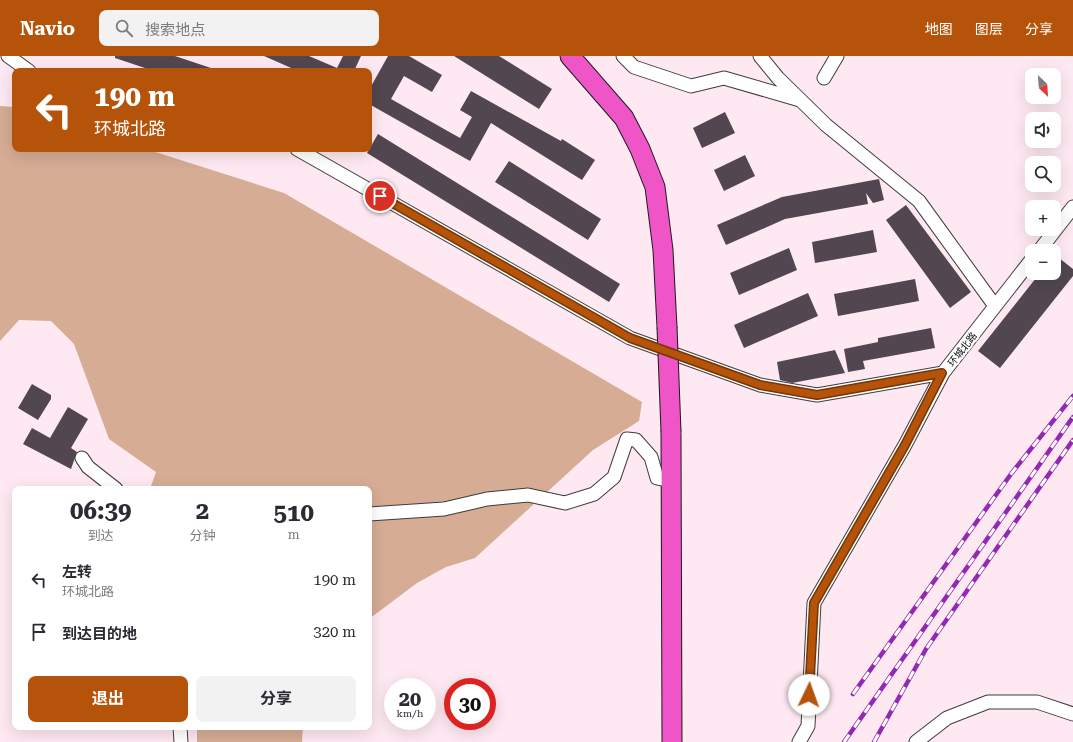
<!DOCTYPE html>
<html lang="zh">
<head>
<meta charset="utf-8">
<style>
	:root { --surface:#fff; --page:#f2f2f3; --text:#2b2b33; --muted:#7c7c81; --accent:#b45309 }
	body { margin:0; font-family:"Roboto Serif","Noto Sans SC",serif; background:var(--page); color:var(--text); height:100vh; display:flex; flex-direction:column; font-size:15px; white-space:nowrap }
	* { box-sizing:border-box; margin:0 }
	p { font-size:13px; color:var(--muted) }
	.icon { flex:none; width:22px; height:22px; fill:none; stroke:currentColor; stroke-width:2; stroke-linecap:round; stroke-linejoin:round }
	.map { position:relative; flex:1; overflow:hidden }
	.details { position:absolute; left:12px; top:430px; width:360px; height:244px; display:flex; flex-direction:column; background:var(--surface); border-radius:8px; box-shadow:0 4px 16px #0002 }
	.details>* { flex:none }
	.top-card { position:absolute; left:12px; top:12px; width:360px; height:84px; border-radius:8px; box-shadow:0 4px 16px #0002; background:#b45309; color:#fff; overflow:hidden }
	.needle { width:26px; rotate:155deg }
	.buttons { position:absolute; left:1025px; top:12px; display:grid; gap:8px }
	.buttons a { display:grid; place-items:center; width:36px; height:36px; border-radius:8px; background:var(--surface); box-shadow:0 4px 16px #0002; font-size:20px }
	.speed { position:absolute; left:384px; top:622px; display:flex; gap:8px; font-size:20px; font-weight:700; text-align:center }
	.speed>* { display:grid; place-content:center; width:52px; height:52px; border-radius:50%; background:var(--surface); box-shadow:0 4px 16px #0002; line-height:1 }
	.speed small { font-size:10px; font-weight:400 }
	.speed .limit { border:6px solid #d22; background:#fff; color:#111 }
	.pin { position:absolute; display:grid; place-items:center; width:34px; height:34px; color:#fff; margin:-17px; border:2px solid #fff; border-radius:50%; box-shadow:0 1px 4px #0007 }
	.me { position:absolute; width:44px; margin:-22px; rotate:3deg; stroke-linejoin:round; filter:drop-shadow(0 0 3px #0008) }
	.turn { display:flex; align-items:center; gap:14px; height:84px; padding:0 16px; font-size:18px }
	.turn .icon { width:52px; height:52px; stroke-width:2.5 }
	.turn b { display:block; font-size:28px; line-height:34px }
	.eta { display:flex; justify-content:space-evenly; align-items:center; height:68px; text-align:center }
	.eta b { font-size:24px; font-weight:700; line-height:28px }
	.action { display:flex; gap:8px; margin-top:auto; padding:8px 16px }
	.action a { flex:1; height:46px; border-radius:8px; background:var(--accent); color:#fff; font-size:16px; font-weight:700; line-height:46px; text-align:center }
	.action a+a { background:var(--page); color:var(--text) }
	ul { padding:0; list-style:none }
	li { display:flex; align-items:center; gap:12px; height:52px; padding:0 16px }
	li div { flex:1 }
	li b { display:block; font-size:15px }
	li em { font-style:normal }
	header { display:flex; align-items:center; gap:24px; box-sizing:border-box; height:56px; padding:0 20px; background:var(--accent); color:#fff }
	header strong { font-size:19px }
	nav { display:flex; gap:22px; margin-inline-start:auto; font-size:14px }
	.search { width:280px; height:36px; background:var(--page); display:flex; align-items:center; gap:10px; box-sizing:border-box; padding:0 14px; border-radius:8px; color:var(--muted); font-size:15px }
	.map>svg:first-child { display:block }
	.forest { fill:#d6ac94 }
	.building { fill:#524750 }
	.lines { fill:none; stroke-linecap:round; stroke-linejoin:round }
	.minor-casing { stroke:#3d3d3d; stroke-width:15 }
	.highway-casing { stroke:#1b1b1b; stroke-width:21 }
	.minor { stroke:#fff; stroke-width:13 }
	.highway { stroke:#ef55c6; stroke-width:19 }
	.rail-casing { stroke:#9328b4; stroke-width:4.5 }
	.rail { stroke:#fff; stroke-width:3; stroke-dasharray:9; stroke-linecap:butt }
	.highway-bridge-casing { stroke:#1b1b1b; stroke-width:21; stroke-linecap:butt }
	.highway-bridge { stroke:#ef55c6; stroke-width:19 }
	.route-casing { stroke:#753606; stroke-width:10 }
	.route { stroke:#b45309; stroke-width:7 }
	.labels { text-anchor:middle; stroke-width:4; stroke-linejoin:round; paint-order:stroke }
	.street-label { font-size:10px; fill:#0a0a0a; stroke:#fff }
</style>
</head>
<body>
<header>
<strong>Navio</strong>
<div class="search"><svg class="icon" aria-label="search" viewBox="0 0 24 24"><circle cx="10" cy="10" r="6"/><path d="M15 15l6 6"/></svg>搜索地点</div>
<nav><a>地图</a><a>图层</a><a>分享</a></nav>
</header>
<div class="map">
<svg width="1073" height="686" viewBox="0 0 1073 686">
	<rect width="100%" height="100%" fill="#fee8f1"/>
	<!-- forest -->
	<path class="forest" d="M0,50L15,51V93H146L284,137L642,346L639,365L593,394L475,502L446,511L417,527L369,563V433H150L156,416L109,383L74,288L51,265L19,264L0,285Z
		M197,671H303L302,686H197Z"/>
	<!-- building -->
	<path class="building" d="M115,0H175L214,13L213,15H154L115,2Z
		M264,0H309L337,12L343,0H361L354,15H298Z
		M388,0H409L442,19L432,36L404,20L391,43L460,82L472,61L460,54L471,35L561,85L562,83L595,104L582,124L491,67L470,105L369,48V34Z
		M454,0H499L552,33L539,53Z
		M725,56L735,77L702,92L693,72Z
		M378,78L620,228L609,246L367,97Z
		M745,99L755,120L724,135L714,114Z
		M509,105L601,163L588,184L495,126Z
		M879,123L884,144L873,147L866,137L868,148L785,163L726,189L717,169L782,141Z
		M906,149L971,236L950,252L886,164Z
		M873,174L877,196L815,207L812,186Z
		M789,192L797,214L739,239L730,217Z
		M1054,198L1073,213V220L1000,312L978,295L1040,217H1054Z
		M915,223L919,245L838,260L834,238Z
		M808,237L818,260L744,292L734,269Z
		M931,272L935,292L863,305L865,313L848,316L844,293L878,286V282Z
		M835,294L845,317L792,327L780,324L777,306Z
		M32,328L51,339V343L38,364L18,352Z
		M68,351L88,363L71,392L77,396L71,413L23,388L32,372L50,382Z"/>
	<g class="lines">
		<!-- minor casing -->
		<g class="minor-casing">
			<path id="minor" d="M8,0L29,15
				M623,0L634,11L691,30L724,22L800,44
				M760,0L778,22L826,69L919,145L995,250
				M824,22L837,0
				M297,93L630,282L760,329L817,339L943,317L1032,203
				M1039,195L1073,151
				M82,402L88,411L116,433
				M369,458L444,453L487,443L528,439L565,447L594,438L614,421L627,383L636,384L651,401L657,422L671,425
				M180,671L181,686
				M799,686L808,670L814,547L905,389L943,317
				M916,686L947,662L988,646H1037L1073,658"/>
		</g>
		<!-- highway casing -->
		<g class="highway-casing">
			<path id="highway" d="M570,0L624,62L640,93L655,131L663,194L667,271
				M671,376L672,686"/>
		</g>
		<!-- minor -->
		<use href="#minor" class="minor"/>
		<!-- highway -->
		<use href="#highway" class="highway"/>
		<!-- rail casing -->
		<g class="rail-casing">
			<path id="rail" d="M853,638L1011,418L1073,340
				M844,686L1073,361
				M874,686L926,593L1073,384"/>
		</g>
		<!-- rail -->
		<use href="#rail" class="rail"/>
		<!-- highway-bridge casing -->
		<g class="highway-bridge-casing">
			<path id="highway-bridge" d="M667,271L671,376"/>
		</g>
		<!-- highway-bridge -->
		<use href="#highway-bridge" class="highway-bridge"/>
	</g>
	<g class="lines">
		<!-- route casing -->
		<g class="route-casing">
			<path id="route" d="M380,140L630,282L760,329L817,339L942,317L905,389L814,547L809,639"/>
		</g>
		<!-- route -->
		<use href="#route" class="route"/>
	</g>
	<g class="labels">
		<!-- street labels -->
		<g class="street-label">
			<text transform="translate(962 293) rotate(-52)" y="4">环城北路</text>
		</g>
	</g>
</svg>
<div class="buttons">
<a><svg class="needle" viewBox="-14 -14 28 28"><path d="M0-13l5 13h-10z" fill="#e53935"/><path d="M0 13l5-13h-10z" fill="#7c7c81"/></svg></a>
<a><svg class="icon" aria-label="sound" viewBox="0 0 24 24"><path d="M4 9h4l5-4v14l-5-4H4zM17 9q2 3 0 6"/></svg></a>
<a><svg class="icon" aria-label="search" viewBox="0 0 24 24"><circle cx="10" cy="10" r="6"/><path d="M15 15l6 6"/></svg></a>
<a>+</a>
<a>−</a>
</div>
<div class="speed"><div>20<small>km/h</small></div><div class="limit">30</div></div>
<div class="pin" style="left:380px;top:140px;background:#d93025"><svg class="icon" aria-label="arrive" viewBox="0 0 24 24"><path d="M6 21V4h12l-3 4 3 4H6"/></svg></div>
<svg class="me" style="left:809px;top:639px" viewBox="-20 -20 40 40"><circle r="19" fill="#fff"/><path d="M0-13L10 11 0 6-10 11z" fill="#b45309"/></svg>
<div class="top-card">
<div class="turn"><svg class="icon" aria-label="left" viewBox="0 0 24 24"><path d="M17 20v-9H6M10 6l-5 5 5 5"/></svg><div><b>190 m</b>环城北路</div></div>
</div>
<section class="details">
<div class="eta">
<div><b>06:39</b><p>到达</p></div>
<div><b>2</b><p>分钟</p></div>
<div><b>510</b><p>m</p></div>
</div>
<ul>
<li><svg class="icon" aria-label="left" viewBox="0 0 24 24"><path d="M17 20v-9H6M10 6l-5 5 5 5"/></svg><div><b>左转</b><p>环城北路</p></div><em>190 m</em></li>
<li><svg class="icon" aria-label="arrive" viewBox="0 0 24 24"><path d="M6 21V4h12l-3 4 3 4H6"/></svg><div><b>到达目的地</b></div><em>320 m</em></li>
</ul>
<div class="action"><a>退出</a><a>分享</a></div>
</section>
</div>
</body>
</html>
